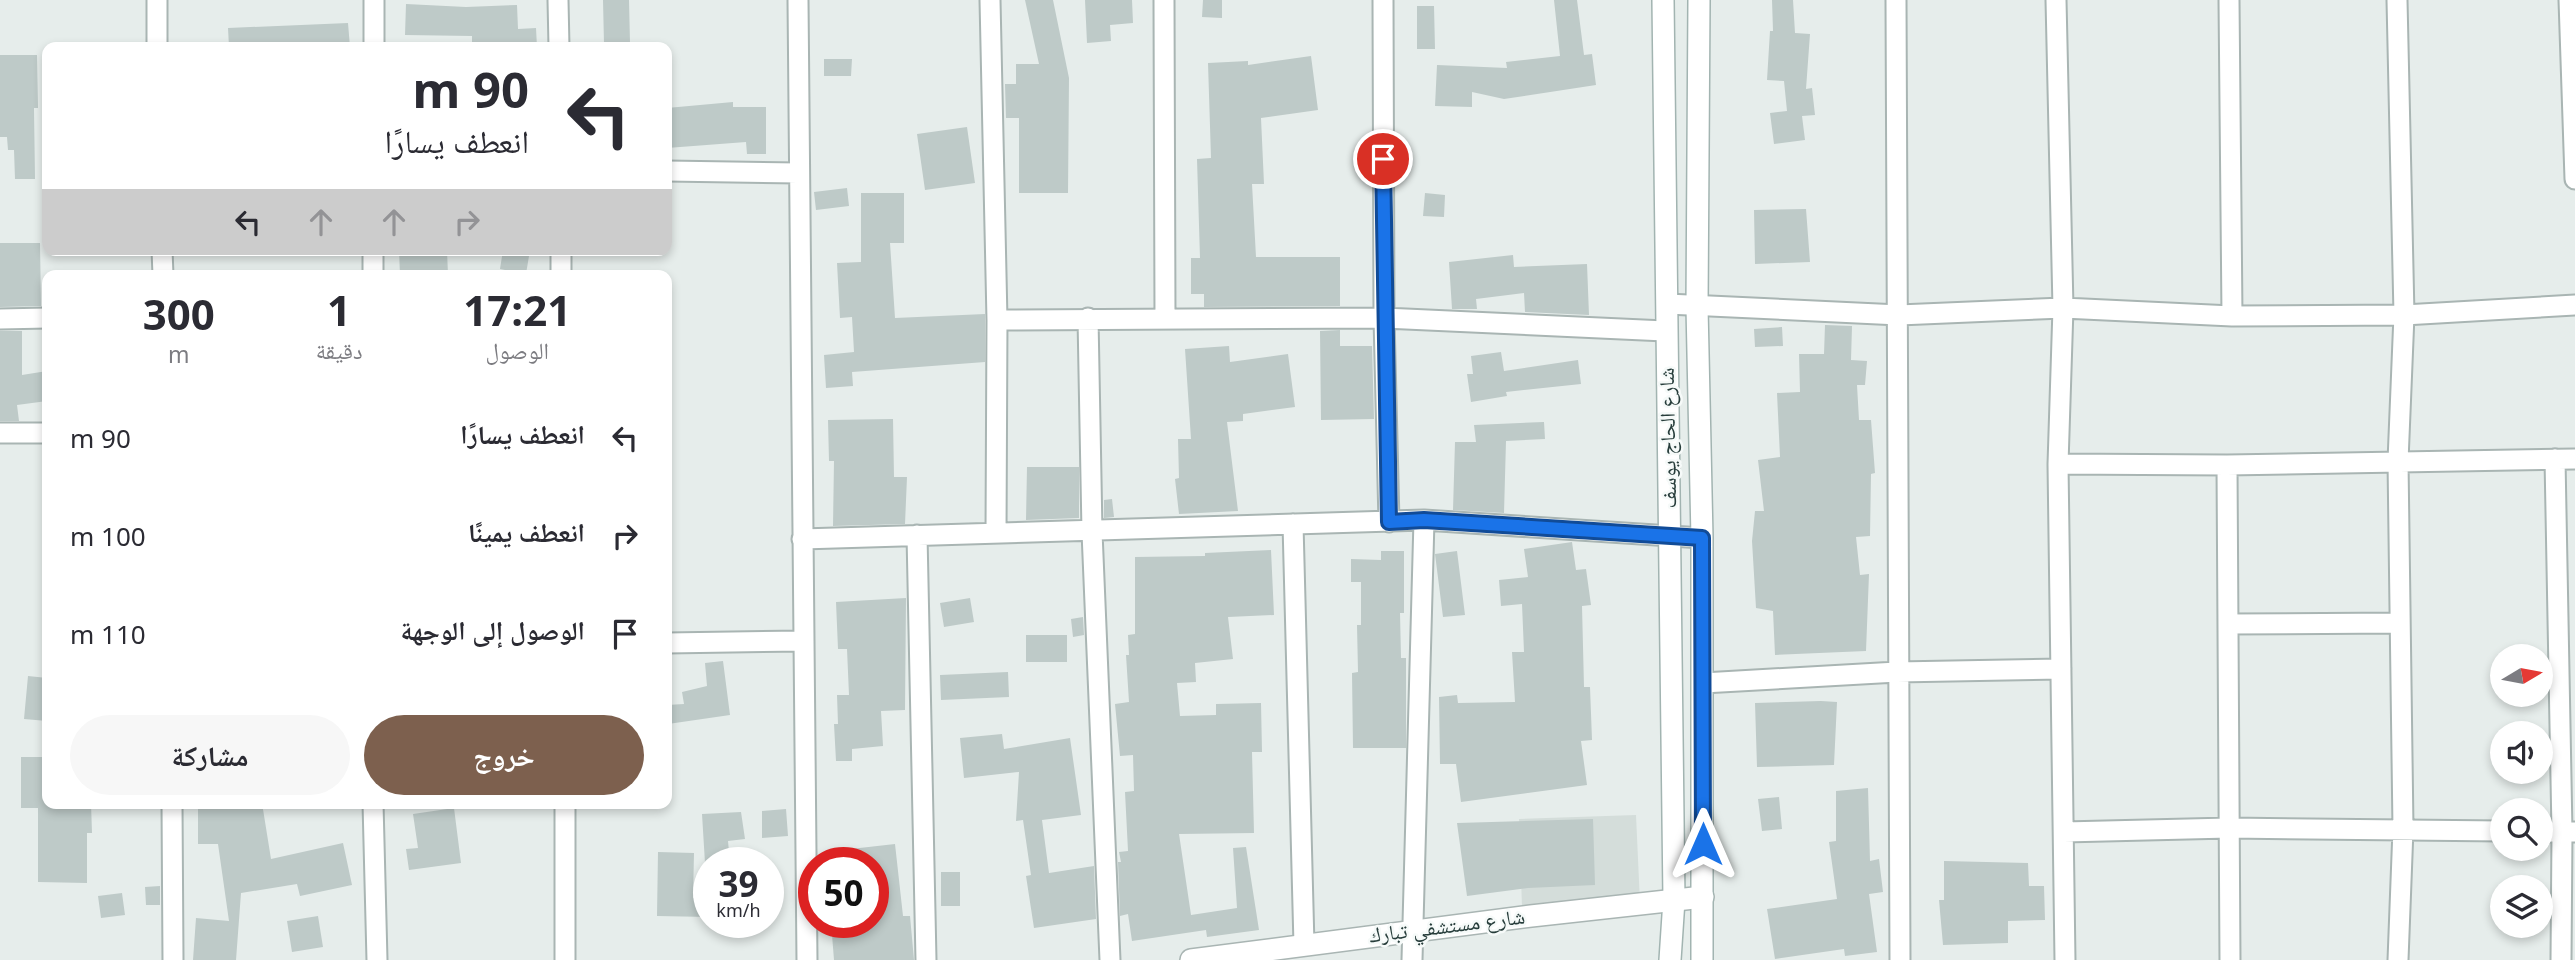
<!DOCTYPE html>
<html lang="ar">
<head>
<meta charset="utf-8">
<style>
	:root { --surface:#fff; --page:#f7f7f7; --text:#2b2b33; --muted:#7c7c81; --accent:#7d604e }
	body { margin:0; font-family:"Noto Sans","Noto Naskh Arabic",sans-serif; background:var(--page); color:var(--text); direction:rtl; height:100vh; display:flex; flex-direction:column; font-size:26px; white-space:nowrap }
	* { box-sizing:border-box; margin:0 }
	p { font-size:23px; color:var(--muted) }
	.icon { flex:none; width:38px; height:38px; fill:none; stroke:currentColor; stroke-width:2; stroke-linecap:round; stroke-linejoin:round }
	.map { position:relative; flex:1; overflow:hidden; direction:ltr }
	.panel { position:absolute; left:42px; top:270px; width:630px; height:539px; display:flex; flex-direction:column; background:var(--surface); border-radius:14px; box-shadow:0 4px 10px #0003; direction:rtl }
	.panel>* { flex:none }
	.guide { position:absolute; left:42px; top:42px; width:630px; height:214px; border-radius:14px; box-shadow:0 4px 10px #0003; direction:rtl; background:#fff; color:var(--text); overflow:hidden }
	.needle { width:46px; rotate:80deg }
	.fabs { position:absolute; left:2490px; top:644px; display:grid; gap:14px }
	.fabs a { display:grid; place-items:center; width:63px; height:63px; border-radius:50%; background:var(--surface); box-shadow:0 4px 10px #0003; font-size:35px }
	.speed { position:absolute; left:693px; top:847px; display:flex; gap:14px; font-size:35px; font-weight:700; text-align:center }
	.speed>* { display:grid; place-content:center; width:91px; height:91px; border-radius:50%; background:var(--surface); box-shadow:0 4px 10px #0003; line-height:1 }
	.speed small { font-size:18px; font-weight:400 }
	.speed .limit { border:10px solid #d22; background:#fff; color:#111 }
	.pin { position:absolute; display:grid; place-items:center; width:60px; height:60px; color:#fff; margin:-30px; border:4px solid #fff; border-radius:50%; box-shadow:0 2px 7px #0007 }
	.me { position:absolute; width:77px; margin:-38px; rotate:0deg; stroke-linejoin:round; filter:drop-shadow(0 0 5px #0008) }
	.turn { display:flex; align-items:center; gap:24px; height:147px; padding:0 28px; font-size:32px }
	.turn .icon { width:91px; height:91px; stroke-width:2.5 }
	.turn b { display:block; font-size:49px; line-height:60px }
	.lanes { display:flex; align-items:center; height:66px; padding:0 28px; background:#0003; justify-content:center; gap:35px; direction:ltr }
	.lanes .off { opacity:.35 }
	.eta { display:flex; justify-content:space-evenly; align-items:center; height:119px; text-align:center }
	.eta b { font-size:42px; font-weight:700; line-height:49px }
	.cta { display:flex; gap:14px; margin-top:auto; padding:14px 28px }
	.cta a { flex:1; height:80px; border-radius:42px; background:var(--accent); color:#fff; font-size:28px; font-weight:700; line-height:80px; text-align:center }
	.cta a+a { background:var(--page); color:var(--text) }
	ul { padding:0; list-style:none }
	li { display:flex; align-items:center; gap:21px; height:98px; padding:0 28px }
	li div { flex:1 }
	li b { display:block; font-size:26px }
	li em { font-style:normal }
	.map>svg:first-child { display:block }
	.built { fill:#d4ddda }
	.building { fill:#becac8 }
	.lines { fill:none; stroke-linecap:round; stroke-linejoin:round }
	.minor-casing { stroke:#a9b5b3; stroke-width:23 }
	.tertiary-casing { stroke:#a9b5b3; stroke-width:24 }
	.secondary-casing { stroke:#a2b4b1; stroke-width:24 }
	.minor { stroke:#fff; stroke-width:19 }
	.tertiary { stroke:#fff; stroke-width:21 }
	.secondary { stroke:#fff; stroke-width:21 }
	.route-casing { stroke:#114b97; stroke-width:18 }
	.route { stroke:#1a73e8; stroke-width:12 }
	.labels { text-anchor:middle; stroke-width:5; stroke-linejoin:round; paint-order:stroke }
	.street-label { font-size:21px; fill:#273d3b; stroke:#f6faf9 }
</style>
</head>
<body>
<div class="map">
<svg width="2575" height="960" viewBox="0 0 2575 960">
	<rect width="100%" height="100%" fill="#e6edeb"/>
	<!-- built -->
	<path class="built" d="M1636,815L1640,903L1522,907L1519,819Z"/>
	<!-- building -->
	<path class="building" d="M603,0H629L630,43L604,44Z
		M1025,0H1053L1069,78L1068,193H1019V118H1006L1005,84H1016V64H1039Z
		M1085,0H1132L1133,23L1110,25L1111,41L1087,43Z
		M1203,0H1222V18L1202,17Z
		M1554,0H1577L1584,55L1592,54L1596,85L1504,99L1472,92V107L1435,106L1437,65L1507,68L1506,62L1560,56Z
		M1772,0H1793L1795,33L1810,34L1806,89L1812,88L1815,115L1802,116L1805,140L1774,144L1770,113L1787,111L1784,81L1767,80L1770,31H1773Z
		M406,4L466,7L517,5L518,29L536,28L537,47H472V36L405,35Z
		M1417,6H1434L1435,49H1417Z
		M348,23L350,47H229L228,28Z
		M0,55H37L38,108H34L35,179H15L14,150H8L7,137H0Z
		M1311,56L1318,110L1261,118L1264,184H1252L1256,257H1340V306L1204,307V294H1191V258H1200L1197,159L1211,158L1208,63L1248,61V65Z
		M824,59H852L851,76H824Z
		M733,102V107H766V154H747L746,142L667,148V108Z
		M967,127L975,183L925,190L917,134Z
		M847,188L849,206L816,210L814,192Z
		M861,193H904V243H890L895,318L985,314V362L852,372L853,386L826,388L824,355L854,352L852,317L840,318L837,263L861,262Z
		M1425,193L1445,195L1444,217L1423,216Z
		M1806,209L1810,262L1755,264L1754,210Z
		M0,243H40L41,306L0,307Z
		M399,250H447L448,275H400Z
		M503,250H530L526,274L500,269Z
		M1513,255L1514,267L1587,264L1589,315L1525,312L1524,293L1476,299L1477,309H1452L1449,262Z
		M1825,325L1852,326L1851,360L1867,361L1865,385H1857L1859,420H1871L1875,473L1871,474L1870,536L1856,537L1860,575L1869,574L1866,651L1775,655L1773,611L1756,608L1752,541L1755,511H1764L1758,460L1780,457L1777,393L1800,392L1799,354H1824Z
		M1782,327L1783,346L1755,347L1754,329Z
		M1340,330V346H1372L1374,419L1321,420L1320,331Z
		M0,331H22V375L47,371V401L17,405L19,421H0Z
		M1229,346L1230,362L1288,354L1295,407L1243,414V421L1227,422L1238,511L1179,514L1175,479L1179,478L1178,439H1191L1185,349Z
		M1501,352L1504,371L1578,360L1581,384L1506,392L1507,396L1471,402L1467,374H1473L1471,356Z
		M893,419L894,477H907L905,524L833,526L834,461H829L828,420Z
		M1544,422L1545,439L1506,441L1504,513L1453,510L1455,442H1476L1474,425Z
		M1027,467H1079V518L1026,520Z
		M1112,499L1114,517L1104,518V500Z
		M1572,542L1576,570L1586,569L1591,605L1582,606L1584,687H1590L1592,740L1581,741L1587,785L1461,802L1456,764H1440L1439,697L1457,695L1458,703L1515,702L1512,652H1524L1522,604L1501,606L1499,580L1528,577L1524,549Z
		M1271,550L1274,615L1228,617L1233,659L1195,663L1196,682L1177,683L1180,716L1216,715V704L1261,703L1262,752H1252L1254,833L1179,834L1191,915L1237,908L1233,848L1246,847L1259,930L1207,937L1206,930L1132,941L1128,914L1120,916L1118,862H1121L1119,852L1128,851L1125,792L1134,791L1133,755L1120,756L1115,704L1129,702L1126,655H1129L1128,635L1135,634V557L1205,556V553Z
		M1381,551H1404V613H1400L1401,658H1406V748H1353L1352,673L1358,672L1357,625H1361V582H1351V559L1381,560Z
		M1457,551L1465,615L1443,617L1435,554Z
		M906,598L905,710L881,711L883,746L852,749V761H836L834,724H838L837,695H849L847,649H838L836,602Z
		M970,598L974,622L944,627L940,603Z
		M1083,617L1084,635L1073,637L1071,619Z
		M1026,635H1067V662H1026Z
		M723,661L730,715L668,724L667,705L684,704L682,692L707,686L705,663Z
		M1008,672L1009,697L941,700L940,675Z
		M28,676L47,678V721L24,719Z
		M1821,701L1837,702L1834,765L1757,767L1755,703Z
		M1002,734L1004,749L1070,738L1081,815L1042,820L1049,873L1094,866L1096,919L1034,928L1026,876L1031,875L1023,820L1016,821L1019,772L964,778L960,738Z
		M21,757H47V803H91L92,833H87V883L38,882V808H21Z
		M1868,788L1870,861L1879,859L1883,892L1869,894L1877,952L1845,956L1844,949L1775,959L1767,909L1837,899L1829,842L1836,841V791Z
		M1779,797L1782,829L1762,831L1758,799Z
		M198,803H262L271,859L343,843L352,885L300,896L297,884L241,893L236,960H193L196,918L229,921L218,844H198Z
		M454,808L461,863L409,870L406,849L418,848L413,814Z
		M786,809L788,836L762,838V811Z
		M741,812L745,839L728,841L730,863H705L702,814Z
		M1593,819L1595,885L1528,888L1467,896L1457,823Z
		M895,844L903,916H910L914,960H834L831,922H873V863H834L833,851Z
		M658,852L694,853L693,898L709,896V917L657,916Z
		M1944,861L2028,863L2029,886H2044L2045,920L2008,921V943L1943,945L1939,900H1944Z
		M941,872H960V906H941Z
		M160,886V905H146L145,887Z
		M122,893L125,915L101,918L98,896Z
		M318,916L323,947L292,952L287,921Z"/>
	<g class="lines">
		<!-- minor casing -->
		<g class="minor-casing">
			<path id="minor" d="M157,0V47
				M558,0L559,47
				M798,0L807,960
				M990,0L997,320L996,533
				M1164,0L1165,317
				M1383,0L1384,318L1389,522
				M1896,0L1900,960
				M2056,0L2063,308L2058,464L2065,960
				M2229,0L2232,316
				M2397,0L2404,315L2398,461L2403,829L2398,960
				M2569,0L2575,179
				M374,47V0
				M667,171L798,173
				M162,250L163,275
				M561,250V275
				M373,275V250
				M1667,304L1899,315L2063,308L2232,316L2404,315L2575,305
				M1088,318L1092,532L1110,960
				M0,319L47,318
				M997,320L1384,318L1665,331
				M0,433H47
				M2555,459L2562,832L2561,960
				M2058,464L2227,465L2575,459
				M2227,465L2230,960
				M1293,524L1304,945
				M917,535L926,960
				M802,539L1424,520L1702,538
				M2228,624L2399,623
				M667,643L803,641
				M1703,683L1897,672L2061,669
				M172,803L173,960
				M373,803L377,960
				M565,803V960
				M2064,832L2229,828L2502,831
				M2541,832H2574
				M1412,960L1424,520"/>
		</g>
		<!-- tertiary casing -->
		<g class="tertiary-casing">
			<path id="tertiary" d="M1191,960L1531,916L1703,897"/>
		</g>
		<!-- secondary casing -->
		<g class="secondary-casing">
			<path id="secondary" d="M1663,0L1674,900L1670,960
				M1699,0L1697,307L1702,538V960"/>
		</g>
		<!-- minor -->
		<use href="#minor" class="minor"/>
		<!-- tertiary -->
		<use href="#tertiary" class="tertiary"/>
		<!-- secondary -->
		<use href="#secondary" class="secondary"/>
	</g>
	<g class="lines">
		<!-- route casing -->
		<g class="route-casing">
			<path id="route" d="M1383,159L1389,522L1424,520L1702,538L1703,844"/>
		</g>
		<!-- route -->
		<use href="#route" class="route"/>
	</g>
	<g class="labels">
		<!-- street labels -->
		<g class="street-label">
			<text transform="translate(1668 438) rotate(-91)" y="7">شارع الحاج يوسف</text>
			<text transform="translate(1447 926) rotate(-7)" y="7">شارع مستشفي تبارك</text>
		</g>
	</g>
</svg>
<div class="fabs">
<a><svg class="needle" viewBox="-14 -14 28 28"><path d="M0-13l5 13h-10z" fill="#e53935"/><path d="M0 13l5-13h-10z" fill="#7c7c81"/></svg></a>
<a><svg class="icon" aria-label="sound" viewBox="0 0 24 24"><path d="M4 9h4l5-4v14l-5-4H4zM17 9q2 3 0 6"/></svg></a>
<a><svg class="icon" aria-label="search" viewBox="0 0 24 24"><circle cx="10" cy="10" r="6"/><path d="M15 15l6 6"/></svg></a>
<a><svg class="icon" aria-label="layers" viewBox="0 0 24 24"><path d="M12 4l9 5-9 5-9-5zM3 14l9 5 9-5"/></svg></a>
</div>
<div class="speed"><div>39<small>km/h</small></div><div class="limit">50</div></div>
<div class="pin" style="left:1383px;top:159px;background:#d93025"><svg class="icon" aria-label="arrive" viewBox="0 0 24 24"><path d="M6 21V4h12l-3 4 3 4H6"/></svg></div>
<svg class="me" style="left:1703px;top:844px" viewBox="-20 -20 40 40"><path d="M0-17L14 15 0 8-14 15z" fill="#1a73e8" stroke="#fff" stroke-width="4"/></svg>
<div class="guide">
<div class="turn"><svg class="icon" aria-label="left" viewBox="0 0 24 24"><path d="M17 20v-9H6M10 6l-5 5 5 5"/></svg><div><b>90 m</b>انعطف يسارًا</div></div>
<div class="lanes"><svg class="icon" aria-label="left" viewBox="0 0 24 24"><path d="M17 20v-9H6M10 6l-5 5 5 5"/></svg><svg class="icon off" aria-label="ahead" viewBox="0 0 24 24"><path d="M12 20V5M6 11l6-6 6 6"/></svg><svg class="icon off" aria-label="ahead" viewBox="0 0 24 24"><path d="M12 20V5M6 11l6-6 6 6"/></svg><svg class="icon off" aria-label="right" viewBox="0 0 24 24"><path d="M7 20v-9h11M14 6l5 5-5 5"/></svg></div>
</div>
<section class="panel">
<div class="eta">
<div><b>17:21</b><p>الوصول</p></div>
<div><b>1</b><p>دقيقة</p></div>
<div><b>300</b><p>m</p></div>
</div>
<ul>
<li><svg class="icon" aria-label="left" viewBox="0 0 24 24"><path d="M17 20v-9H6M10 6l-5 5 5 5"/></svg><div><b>انعطف يسارًا</b></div><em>90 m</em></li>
<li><svg class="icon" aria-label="right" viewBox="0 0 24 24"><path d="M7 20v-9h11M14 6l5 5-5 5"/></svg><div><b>انعطف يمينًا</b></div><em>100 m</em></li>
<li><svg class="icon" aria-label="arrive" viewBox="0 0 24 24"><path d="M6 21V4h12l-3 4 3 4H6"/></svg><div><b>الوصول إلى الوجهة</b></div><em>110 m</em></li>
</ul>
<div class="cta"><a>خروج</a><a>مشاركة</a></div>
</section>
</div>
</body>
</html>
